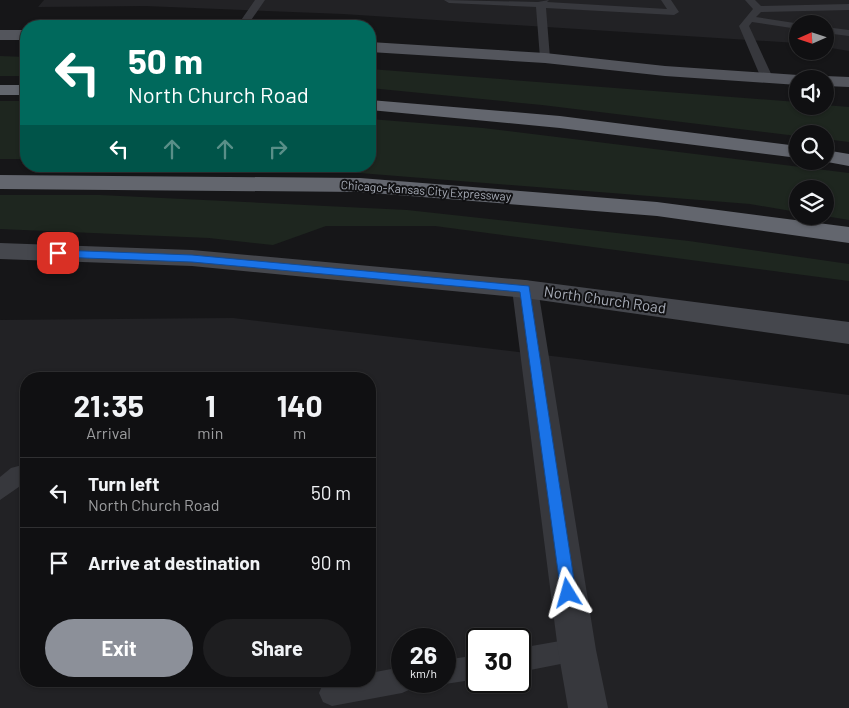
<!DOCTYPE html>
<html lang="en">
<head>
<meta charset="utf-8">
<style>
	:root { --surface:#101012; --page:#1e1e20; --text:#f1f3f6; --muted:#9c9d9f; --line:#303032; --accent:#8c9099 }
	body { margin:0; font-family:Barlow,sans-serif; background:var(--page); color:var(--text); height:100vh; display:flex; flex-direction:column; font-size:19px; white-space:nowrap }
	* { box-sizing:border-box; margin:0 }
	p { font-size:16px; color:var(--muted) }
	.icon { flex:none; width:28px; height:28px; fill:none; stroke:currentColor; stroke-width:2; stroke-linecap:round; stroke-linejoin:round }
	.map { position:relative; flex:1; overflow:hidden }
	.details { position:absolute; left:20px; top:372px; width:356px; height:315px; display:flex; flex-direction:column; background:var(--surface); border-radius:20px; box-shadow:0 1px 4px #0004,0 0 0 1px var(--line) }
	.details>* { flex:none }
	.top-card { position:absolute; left:20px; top:20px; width:356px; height:152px; border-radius:20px; box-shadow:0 1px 4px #0004,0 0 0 1px var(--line); background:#00695c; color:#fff; overflow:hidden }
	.needle { width:32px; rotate:267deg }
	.buttons { position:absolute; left:789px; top:15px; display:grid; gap:10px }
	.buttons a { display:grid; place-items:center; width:45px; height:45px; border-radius:50%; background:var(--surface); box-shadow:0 1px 4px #0004,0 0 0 1px var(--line); font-size:25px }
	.speed { position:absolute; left:391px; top:628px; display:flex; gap:10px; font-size:25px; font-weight:700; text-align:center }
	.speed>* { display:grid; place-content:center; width:65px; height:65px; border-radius:50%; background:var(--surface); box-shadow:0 1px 4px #0004,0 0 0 1px var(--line); line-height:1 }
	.speed small { font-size:12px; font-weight:400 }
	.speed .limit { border:2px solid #111; border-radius:8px; background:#fff; color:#111 }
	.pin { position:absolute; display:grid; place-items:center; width:42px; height:42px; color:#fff; margin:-21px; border-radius:10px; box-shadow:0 2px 8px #0006 }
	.me { position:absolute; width:55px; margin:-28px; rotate:352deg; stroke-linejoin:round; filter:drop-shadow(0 0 4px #0008) }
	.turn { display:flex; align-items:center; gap:18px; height:105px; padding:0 25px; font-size:22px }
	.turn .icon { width:65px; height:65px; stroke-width:2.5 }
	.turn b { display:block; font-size:35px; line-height:42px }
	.lanes { display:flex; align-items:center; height:48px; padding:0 25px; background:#0003; justify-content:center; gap:25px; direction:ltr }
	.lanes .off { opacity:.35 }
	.eta { display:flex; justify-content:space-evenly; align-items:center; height:85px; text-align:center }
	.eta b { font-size:30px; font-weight:700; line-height:35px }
	.button { display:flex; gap:10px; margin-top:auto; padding:10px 25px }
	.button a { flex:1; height:58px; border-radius:30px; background:var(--accent); color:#fff; font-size:20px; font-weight:700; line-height:58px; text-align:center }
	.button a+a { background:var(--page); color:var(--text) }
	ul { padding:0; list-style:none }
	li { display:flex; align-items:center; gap:15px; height:70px; padding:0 25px; border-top:1px solid var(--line) }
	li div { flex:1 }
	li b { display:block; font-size:19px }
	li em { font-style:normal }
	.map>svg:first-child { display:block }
	.built { fill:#222225; fill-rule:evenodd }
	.green { fill:#1e261f }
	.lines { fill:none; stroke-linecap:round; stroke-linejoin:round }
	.lane { fill:#37383d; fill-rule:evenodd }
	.street { fill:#37383d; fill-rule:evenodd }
	.secondary { fill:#45474d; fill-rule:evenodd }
	.primary { fill:#53555c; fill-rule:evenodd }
	.highway { fill:#63666e; fill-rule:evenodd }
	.route { fill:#1a73e8; stroke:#114b97 }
	.labels { text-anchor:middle; stroke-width:4; stroke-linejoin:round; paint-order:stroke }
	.far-street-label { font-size:12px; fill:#a8adb8; stroke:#111113 }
	.street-label { font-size:15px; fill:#a8adb8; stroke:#111113 }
</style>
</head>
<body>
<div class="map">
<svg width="849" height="708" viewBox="0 0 849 708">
	<rect width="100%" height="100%" fill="#161618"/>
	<!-- built -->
	<path class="built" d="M44,0H849V51L825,47V24H798L797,43L343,14L145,6L38,7Z
		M233,318L577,359L849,395V708H0V320ZM26,379H370V681H26ZM402,639H445V681H402ZM478,639H520V681H478Z"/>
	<!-- green -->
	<path class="green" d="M0,56L26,57V76H0Z
		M370,69L797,102L798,106L825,105L849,107V142L825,139V134H798L797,136L542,105L370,88Z
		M0,101H26V159H0Z
		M370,119L483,128L849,173V220L825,216V189H798L797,212L750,204L272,166H370Z
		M0,195H100L407,210L689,241L849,264V281L435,226H326L273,245L209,238L0,229Z"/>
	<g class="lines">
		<!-- lane -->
		<path class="lane" d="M255,0H265L247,26H237Z
			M444,0L538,2L549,0L547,2L667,9L661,0H671L679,12L674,15L546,8L550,58L545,61L540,58L536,7L449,3Z
			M745,0H755L761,6L849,4V10L761,12L756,17L801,24H798V29L752,22L749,26L773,78L767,81L761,78L739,26L753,9Z
			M825,27L849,30V36L825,33Z
			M26,464V482L0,500V477L11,468Z
			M577,638L586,641L589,650L586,659L520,672V648Z
			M478,655V679L445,684L437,681H445V660Z
			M402,667V681H414L411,689L402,693L332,706L323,702L319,693L323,684L330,681H370V673Z"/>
		<!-- street -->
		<path class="street" d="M525,280L534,282L538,289L596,650L608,708H568L558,650L512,289L516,282Z"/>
		<!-- secondary -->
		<path class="secondary" d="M0,243L192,250L525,280L849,322V344L525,298L192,266L0,259Z"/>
		<!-- primary -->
		<path class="primary" d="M0,30H26V40H0Z
			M370,42L545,53L665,66L798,75L806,79H798V85L665,76L545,63L370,52Z
			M825,76L849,77V87L825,86V79H818Z"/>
		<!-- highway -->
		<path class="highway" d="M0,85H26V95H0Z
			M370,100L560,116L798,146V158L560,128L370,110Z
			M825,150L849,154V166L822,161H825Z
			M0,175L360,178L657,202L849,227V243L657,216L360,192L0,189Z"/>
	</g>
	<!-- route -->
	<path class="route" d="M58,250L192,255L529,286L576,593L574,598L568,600L563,598L561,593L520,292L192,262L58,257L53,253Z"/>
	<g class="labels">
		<!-- far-street labels -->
		<g class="far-street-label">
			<text transform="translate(426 191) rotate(4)" y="4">Chicago-Kansas City Expressway</text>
		</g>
		<!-- street labels -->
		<g class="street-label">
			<text transform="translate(605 300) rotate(8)" y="5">North Church Road</text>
		</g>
	</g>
</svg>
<div class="buttons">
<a><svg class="needle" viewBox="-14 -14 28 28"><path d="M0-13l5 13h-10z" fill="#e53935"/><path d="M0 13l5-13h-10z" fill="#9c9d9f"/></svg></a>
<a><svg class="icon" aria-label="sound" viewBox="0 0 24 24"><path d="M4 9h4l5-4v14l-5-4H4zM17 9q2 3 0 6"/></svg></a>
<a><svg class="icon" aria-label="search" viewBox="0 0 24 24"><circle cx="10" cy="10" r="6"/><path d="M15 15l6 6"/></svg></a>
<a><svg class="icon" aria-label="layers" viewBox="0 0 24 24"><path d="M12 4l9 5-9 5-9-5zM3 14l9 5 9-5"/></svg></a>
</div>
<div class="speed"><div>26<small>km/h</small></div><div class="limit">30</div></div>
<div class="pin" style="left:58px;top:253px;background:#d93025"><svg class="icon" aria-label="arrive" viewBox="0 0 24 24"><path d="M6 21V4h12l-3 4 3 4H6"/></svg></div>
<svg class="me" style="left:568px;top:593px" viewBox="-20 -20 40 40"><path d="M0-17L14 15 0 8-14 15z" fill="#1a73e8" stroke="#fff" stroke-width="4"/></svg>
<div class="top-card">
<div class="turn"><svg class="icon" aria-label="left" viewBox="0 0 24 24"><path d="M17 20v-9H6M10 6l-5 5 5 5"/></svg><div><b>50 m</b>North Church Road</div></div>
<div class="lanes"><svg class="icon" aria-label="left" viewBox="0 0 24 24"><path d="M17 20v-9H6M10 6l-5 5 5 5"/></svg><svg class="icon off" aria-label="ahead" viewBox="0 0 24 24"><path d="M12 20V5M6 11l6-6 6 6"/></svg><svg class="icon off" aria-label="ahead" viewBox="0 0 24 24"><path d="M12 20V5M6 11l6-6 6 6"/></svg><svg class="icon off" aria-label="right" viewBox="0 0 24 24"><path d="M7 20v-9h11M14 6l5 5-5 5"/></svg></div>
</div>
<section class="details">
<div class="eta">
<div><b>21:35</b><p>Arrival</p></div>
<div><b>1</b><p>min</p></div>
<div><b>140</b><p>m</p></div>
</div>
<ul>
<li><svg class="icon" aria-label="left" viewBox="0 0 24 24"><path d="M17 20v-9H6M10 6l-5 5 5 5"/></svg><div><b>Turn left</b><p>North Church Road</p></div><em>50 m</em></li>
<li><svg class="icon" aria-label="arrive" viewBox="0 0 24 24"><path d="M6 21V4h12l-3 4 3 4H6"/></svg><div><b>Arrive at destination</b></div><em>90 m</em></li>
</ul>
<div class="button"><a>Exit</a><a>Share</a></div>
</section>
</div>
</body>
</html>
